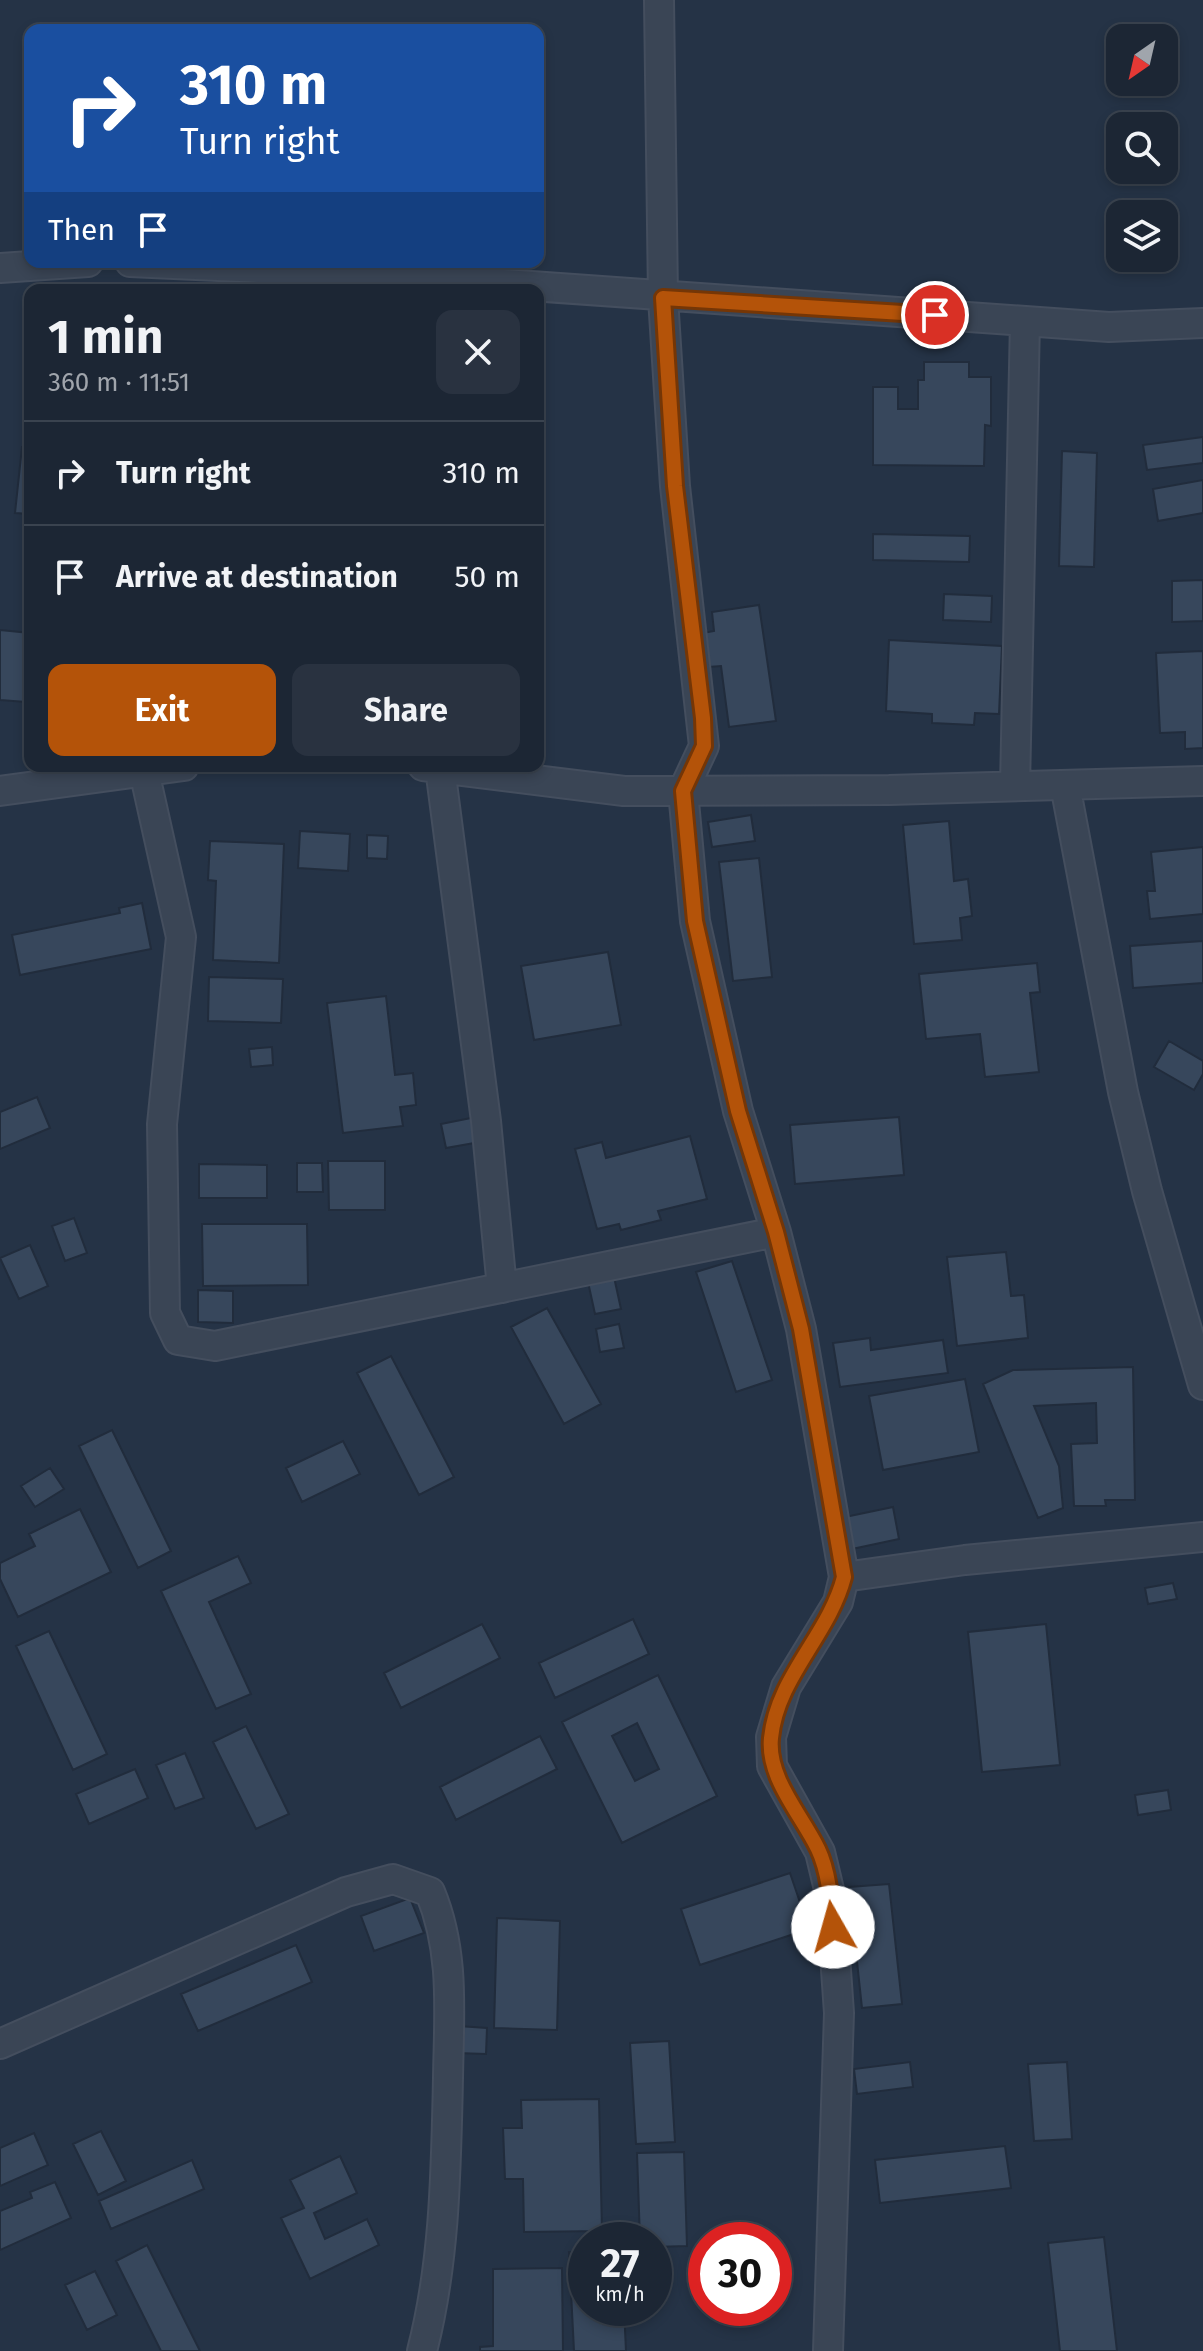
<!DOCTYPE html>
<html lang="en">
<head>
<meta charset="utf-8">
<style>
	:root { --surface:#1c2634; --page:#293240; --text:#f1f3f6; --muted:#a0a5ac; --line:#3a434f; --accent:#b45309 }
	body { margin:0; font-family:"Fira Sans",sans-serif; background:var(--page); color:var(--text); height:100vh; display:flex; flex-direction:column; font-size:30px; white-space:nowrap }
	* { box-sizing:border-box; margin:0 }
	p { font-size:26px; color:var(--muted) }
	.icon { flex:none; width:44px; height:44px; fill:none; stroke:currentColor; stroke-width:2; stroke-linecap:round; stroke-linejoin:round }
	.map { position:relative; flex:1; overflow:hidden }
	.panel { position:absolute; left:24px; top:284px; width:520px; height:488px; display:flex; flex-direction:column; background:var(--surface); border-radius:16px; box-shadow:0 4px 12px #0003,0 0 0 2px var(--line) }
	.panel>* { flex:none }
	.top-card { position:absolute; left:24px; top:24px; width:520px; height:244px; border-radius:16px; box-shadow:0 4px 12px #0003,0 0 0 2px var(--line); background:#1a4fa0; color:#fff; overflow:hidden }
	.needle { width:52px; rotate:214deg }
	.fabs { position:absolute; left:1106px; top:24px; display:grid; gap:16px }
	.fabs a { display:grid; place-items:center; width:72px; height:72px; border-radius:16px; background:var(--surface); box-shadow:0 4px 12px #0003,0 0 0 2px var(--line); font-size:40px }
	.speed { position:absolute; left:568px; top:2222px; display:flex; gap:16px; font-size:40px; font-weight:700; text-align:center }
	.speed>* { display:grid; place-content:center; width:104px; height:104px; border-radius:50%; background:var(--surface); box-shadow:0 4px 12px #0003,0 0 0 2px var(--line); line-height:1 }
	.speed small { font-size:20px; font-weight:400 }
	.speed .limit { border:12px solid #d22; background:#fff; color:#111 }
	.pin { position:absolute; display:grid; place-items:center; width:68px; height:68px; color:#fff; margin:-34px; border:4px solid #fff; border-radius:50%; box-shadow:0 2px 8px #0007 }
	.me { position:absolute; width:88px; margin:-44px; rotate:353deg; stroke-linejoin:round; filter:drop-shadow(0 0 6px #0008) }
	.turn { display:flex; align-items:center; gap:28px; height:168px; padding:0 24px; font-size:36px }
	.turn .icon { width:104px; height:104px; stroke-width:2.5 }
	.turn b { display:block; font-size:56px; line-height:68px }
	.then { display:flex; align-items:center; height:76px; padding:0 24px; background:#0003; gap:16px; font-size:30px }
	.round { display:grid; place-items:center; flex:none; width:84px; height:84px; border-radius:16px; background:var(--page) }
	.head { display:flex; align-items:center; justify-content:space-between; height:136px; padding:0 24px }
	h1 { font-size:48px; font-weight:700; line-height:60px }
	.button { display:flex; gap:16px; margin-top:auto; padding:16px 24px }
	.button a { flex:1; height:92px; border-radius:16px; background:var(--accent); color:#fff; font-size:32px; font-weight:700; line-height:92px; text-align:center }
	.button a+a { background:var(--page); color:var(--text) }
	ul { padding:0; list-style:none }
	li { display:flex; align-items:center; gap:24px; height:104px; padding:0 24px; border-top:2px solid var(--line) }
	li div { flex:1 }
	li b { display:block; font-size:30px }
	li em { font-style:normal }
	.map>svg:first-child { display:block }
	.building { fill:#37475c; stroke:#212c3c; stroke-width:2; fill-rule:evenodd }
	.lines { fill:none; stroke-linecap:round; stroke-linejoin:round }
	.street-casing { stroke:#444e5e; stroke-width:32 }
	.street { stroke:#3a4555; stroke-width:28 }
	.route-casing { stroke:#753606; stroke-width:20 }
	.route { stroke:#b45309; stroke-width:14 }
</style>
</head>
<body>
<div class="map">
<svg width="1203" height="2351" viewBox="0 0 1203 2351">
	<rect width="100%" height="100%" fill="#253346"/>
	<!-- building -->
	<path class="building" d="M924,362H969V377H991V426L985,425L984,466L873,465V387H898V409H918V380H924Z
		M1203,437V463L1147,470L1143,445Z
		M22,447L30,448V514L15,513Z
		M1062,451L1097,453L1094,567L1059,566Z
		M1203,480V513L1158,521L1153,489Z
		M873,534L970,536L969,562L873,560Z
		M1203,580V621L1172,622V581Z
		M944,594L992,596L991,622L943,620Z
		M759,605L776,721L729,727L721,666L708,667L703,633L714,631L712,612Z
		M0,630L30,633L26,702L0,700Z
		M889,640L1002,646L999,714L975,713L974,725L932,723V714L886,711Z
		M1203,651V748L1185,749V732L1160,733L1156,653Z
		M751,815L755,841L712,847L708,822Z
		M949,821L954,881L968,879L972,916L960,918L962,940L914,944L903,825Z
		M300,831L350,834L348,871L298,868Z
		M367,835L388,836L387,859L367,858Z
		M210,841L284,844L279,963L213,960L216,881L208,880Z
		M1203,847V914L1150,919L1147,891H1155L1151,852Z
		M759,858L772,977L733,981L719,862Z
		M142,903L151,949L20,975L12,935L120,913L119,908Z
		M1203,941V983L1133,988L1130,946Z
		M608,952L621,1025L534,1040L521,966Z
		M1037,963L1040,992L1030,993L1039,1072L985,1077L980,1034L926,1039L919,974Z
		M209,977L283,979L281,1023L208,1021Z
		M386,996L395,1075L413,1073L416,1105L400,1107L403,1126L343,1133L327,1003Z
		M1169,1041L1203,1061V1074L1194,1090L1154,1067Z
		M272,1047L273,1065L251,1067L249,1049Z
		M37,1097L50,1128L0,1149V1112Z
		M476,1117L480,1142L446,1148L441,1124Z
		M899,1117L904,1175L795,1184L790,1125Z
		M690,1136L707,1199L658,1211L661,1220L621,1230L619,1224L597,1229L575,1149L602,1142L606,1158Z
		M328,1161H385V1210H329Z
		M297,1163H322L323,1192H297Z
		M199,1164L267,1165V1198H199Z
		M74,1218L87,1253L65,1261L52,1226Z
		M202,1224H307L308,1285L203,1286Z
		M30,1245L48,1286L19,1299L0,1258Z
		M1006,1252L1011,1296L1024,1295L1028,1338L957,1346L947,1257Z
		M732,1261L772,1380L736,1392L696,1272Z
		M614,1277L621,1309L595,1314L588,1282Z
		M198,1290L233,1291V1323L198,1322Z
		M547,1308L601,1404L564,1424L511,1327Z
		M619,1324L624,1348L600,1352L596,1329Z
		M870,1338L871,1350L943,1340L948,1373L840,1387L833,1343Z
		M391,1356L454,1477L419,1495L357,1373Z
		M1133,1367L1135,1500H1105L1106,1506H1074L1071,1444L1097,1443L1096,1403L1034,1406L1059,1466L1063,1508L1038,1518L983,1384L1013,1370Z
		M965,1379L979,1452L883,1470L869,1396Z
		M112,1430L171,1551L138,1568L79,1446Z
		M343,1441L360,1474L302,1502L286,1468Z
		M50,1468L64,1489L35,1507L21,1486Z
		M893,1507L899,1539L852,1549L845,1517Z
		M80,1509L111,1572L18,1617L0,1579V1563L35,1546L29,1534Z
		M238,1556L251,1583L209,1602L251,1694L216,1709L161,1591Z
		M1173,1583L1177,1599L1148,1604L1145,1588Z
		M633,1619L649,1654L555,1698L539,1663Z
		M482,1624L500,1658L401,1708L384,1673Z
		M1046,1624L1060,1765L982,1772L968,1632Z
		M49,1631L107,1754L73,1770L16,1646Z
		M658,1675L717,1796L622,1843L562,1722ZM637,1723L659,1769L635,1781L612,1736Z
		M246,1726L289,1814L256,1829L213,1742Z
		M540,1736L557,1769L456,1820L440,1787Z
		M185,1753L204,1798L175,1809L156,1765Z
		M135,1769L148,1798L89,1824L76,1794Z
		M1168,1790L1171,1810L1138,1815L1135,1795Z
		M790,1873L809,1929L700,1965L681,1909Z
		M889,1884L902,2004L862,2008L849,1887Z
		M410,1898L424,1933L374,1951L361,1916Z
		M497,1918L560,1921L557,2030L494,2028Z
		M296,1945L312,1982L198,2031L181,1994Z
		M458,2026L487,2028L486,2054L456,2053Z
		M669,2041L675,2142L636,2144L630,2043Z
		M910,2062L913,2087L857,2094L854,2069Z
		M1067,2062L1072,2139L1034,2141L1028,2064Z
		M599,2099L602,2231L524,2232L523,2179H505L503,2128H522L521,2100Z
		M101,2131L126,2181L98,2195L73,2144Z
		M34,2133L48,2165L0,2186V2148Z
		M1005,2146L1011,2188L880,2203L875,2160Z
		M684,2152L687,2246L654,2247V2240H640L637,2153Z
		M340,2156L357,2193L314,2213L325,2239L367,2219L379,2245L310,2279L281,2218L304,2208L290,2180Z
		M192,2160L204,2189L111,2229L99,2201Z
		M55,2182L71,2218L0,2250V2211L32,2198L30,2192Z
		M1104,2237L1117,2351H1060L1048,2243Z
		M147,2245L200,2351H161L116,2261Z
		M569,2252H586V2308H624L626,2351H574Z
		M562,2268L563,2351H480V2347L493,2346V2269Z
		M95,2271L117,2315L87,2330L65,2285Z"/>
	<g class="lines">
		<!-- street casing -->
		<g class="street-casing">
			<path id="street" d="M659,0L663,298L675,486L704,746L683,791L695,921L738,1111L776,1232L801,1329L844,1577L838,1602L786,1687L771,1737L772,1766L820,1852L831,1898L839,2013L828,2351
				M130,262L306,270L1109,327L1203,323
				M0,268L88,262
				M423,766L624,791L889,790L1203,781
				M440,768L486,1121L502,1288
				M144,771L181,937L162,1124L165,1313L178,1340L215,1346L776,1232
				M1065,785L1123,1092L1147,1191L1203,1385
				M1015,786L1025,321
				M0,791L184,766
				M844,1577L965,1560L1203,1537
				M0,2044L346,1892L393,1879L430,1892C455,1952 449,2013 448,2078C446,2170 445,2262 422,2351"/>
		</g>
		<!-- street -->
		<use href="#street" class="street"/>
	</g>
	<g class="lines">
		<!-- route casing -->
		<g class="route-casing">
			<path id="route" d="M833,1927C831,1902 829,1872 818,1849C801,1814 767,1778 771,1738C777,1677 829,1635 844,1577L801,1329L776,1232L738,1111L695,921L683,791L704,746L703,718L675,486L663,298L935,315"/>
		</g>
		<!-- route -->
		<use href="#route" class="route"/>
	</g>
</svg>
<div class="fabs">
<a><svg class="needle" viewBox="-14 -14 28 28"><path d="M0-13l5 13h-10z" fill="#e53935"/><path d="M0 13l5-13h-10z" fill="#a0a5ac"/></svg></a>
<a><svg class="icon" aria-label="search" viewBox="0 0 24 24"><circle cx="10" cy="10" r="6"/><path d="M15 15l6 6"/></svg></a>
<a><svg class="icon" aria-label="layers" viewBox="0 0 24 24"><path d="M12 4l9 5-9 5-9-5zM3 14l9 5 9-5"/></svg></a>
</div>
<div class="speed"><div>27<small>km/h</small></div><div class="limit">30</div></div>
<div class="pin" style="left:935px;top:315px;background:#d93025"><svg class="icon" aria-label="arrive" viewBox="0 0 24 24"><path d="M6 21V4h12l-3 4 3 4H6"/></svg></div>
<svg class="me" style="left:833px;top:1927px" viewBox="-20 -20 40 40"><circle r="19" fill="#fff"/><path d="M0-13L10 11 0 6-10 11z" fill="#b45309"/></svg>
<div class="top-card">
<div class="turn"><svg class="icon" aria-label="right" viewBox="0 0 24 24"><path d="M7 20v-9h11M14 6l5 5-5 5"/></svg><div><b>310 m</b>Turn right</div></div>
<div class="then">Then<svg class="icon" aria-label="arrive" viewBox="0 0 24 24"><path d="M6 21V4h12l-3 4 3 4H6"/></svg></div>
</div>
<section class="panel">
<div class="head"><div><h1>1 min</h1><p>360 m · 11:51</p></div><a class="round"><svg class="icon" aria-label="close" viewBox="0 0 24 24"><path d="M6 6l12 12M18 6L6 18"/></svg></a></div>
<ul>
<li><svg class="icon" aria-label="right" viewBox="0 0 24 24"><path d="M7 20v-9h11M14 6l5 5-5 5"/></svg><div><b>Turn right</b></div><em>310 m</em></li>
<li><svg class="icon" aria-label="arrive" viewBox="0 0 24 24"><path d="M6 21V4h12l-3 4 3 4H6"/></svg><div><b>Arrive at destination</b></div><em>50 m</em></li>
</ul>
<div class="button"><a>Exit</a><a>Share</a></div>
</section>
</div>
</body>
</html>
